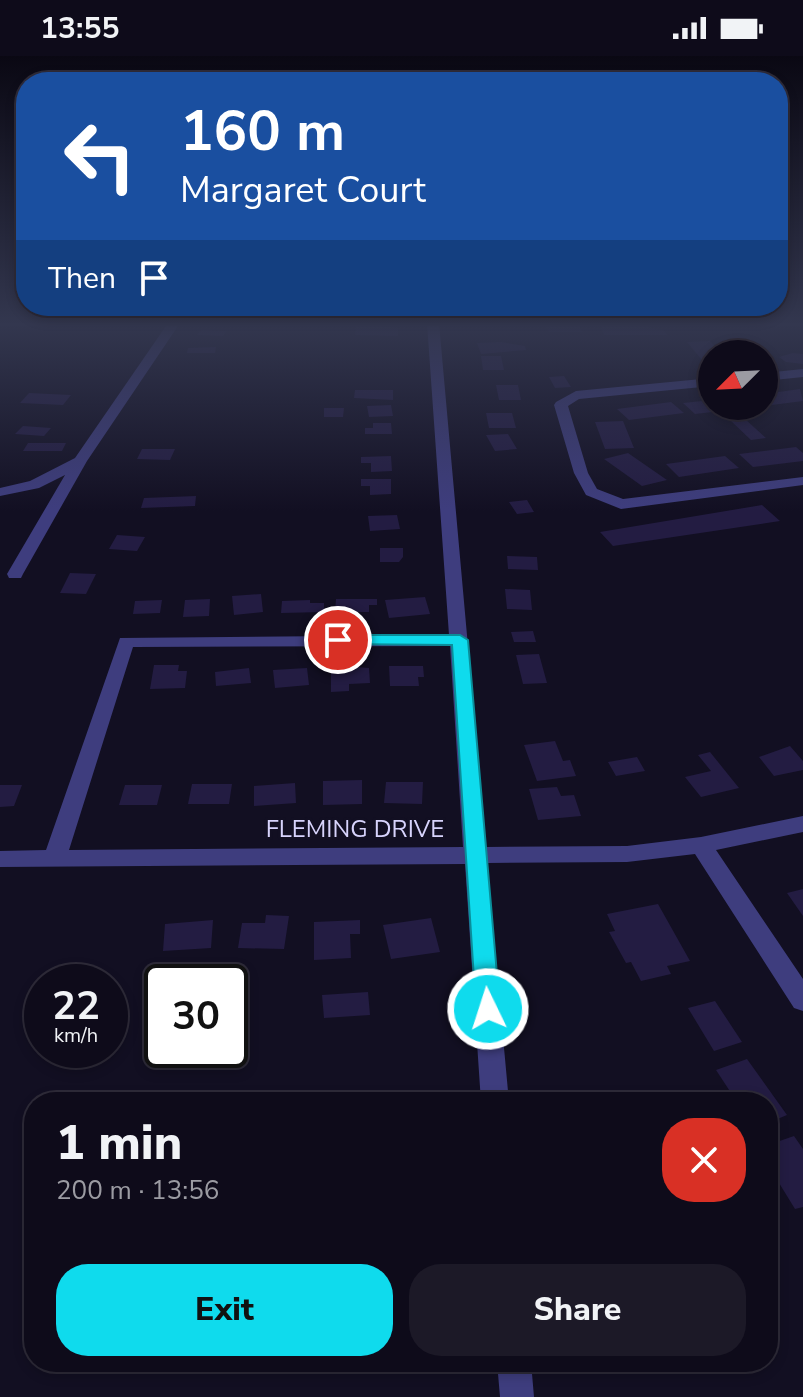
<!DOCTYPE html>
<html lang="en">
<head>
<meta charset="utf-8">
<style>
	:root { --surface:#0e0b1a; --page:#1c1927; --text:#f1f3f6; --muted:#9b9ba2; --line:#2e2b39; --accent:#0fdbed }
	body { margin:0; font-family:"Nunito Sans",sans-serif; background:var(--page); color:var(--text); height:100vh; display:flex; flex-direction:column; font-size:30px; white-space:nowrap }
	* { box-sizing:border-box; margin:0 }
	p { font-size:26px; color:var(--muted) }
	.icon { flex:none; width:44px; height:44px; fill:none; stroke:currentColor; stroke-width:2; stroke-linecap:round; stroke-linejoin:round }
	.map { position:relative; flex:1; overflow:hidden }
	.panel { position:absolute; left:24px; top:1036px; width:754px; height:280px; display:flex; flex-direction:column; background:var(--surface); border-radius:32px; box-shadow:0 4px 12px #0003,0 0 0 2px var(--line) }
	.panel>* { flex:none }
	.hud { position:absolute; left:16px; top:16px; width:772px; height:244px; border-radius:32px; box-shadow:0 4px 12px #0003,0 0 0 2px var(--line); background:#1a4fa0; color:#fff; overflow:hidden }
	.needle { width:52px; rotate:246deg }
	.controls { position:absolute; left:698px; top:284px; display:grid; gap:16px }
	.controls a { display:grid; place-items:center; width:80px; height:80px; border-radius:50%; background:var(--surface); box-shadow:0 4px 12px #0003,0 0 0 2px var(--line); font-size:40px }
	.speed { position:absolute; left:24px; top:908px; display:flex; gap:16px; font-size:40px; font-weight:700; text-align:center }
	.speed>* { display:grid; place-content:center; width:104px; height:104px; border-radius:50%; background:var(--surface); box-shadow:0 4px 12px #0003,0 0 0 2px var(--line); line-height:1 }
	.speed small { font-size:20px; font-weight:400 }
	.speed .limit { border:4px solid #111; border-radius:12px; background:#fff; color:#111 }
	.pin { position:absolute; display:grid; place-items:center; width:68px; height:68px; color:#fff; margin:-34px; border:4px solid #fff; border-radius:50%; box-shadow:0 2px 8px #0007 }
	.me { position:absolute; width:88px; margin:-44px; rotate:356deg; stroke-linejoin:round; filter:drop-shadow(0 0 6px #0008) }
	.turn { display:flex; align-items:center; gap:28px; height:168px; padding:0 32px; font-size:36px }
	.turn .icon { width:104px; height:104px; stroke-width:2.5 }
	.turn b { display:block; font-size:56px; line-height:68px }
	.then { display:flex; align-items:center; height:76px; padding:0 32px; background:#0003; gap:16px; font-size:30px }
	.round { display:grid; place-items:center; flex:none; width:84px; height:84px; border-radius:32px; background:var(--page) }
	.headline { display:flex; align-items:center; justify-content:space-between; height:136px; padding:0 32px }
	h1 { font-size:48px; font-weight:800; line-height:60px }
	.cta { display:flex; gap:16px; margin-top:auto; padding:16px 32px }
	.cta a { flex:1; height:92px; border-radius:32px; background:var(--accent); color:#111; font-size:32px; font-weight:800; line-height:92px; text-align:center }
	.cta a+a { background:var(--page); color:var(--text) }
	.status { display:flex; justify-content:space-between; align-items:center; height:56px; padding:0 40px; background:var(--surface); direction:ltr }
	.status svg { height:22px; fill:currentColor }
	.map>svg:first-child { display:block }
	.building { fill:#231c42 }
	.lines { fill:none; stroke-linecap:round; stroke-linejoin:round }
	.street { fill:#3e3d7e; fill-rule:evenodd }
	.route { fill:#0fdbed; stroke:#0a8e9a; stroke-width:2 }
	.labels { text-anchor:middle; stroke-width:6; stroke-linejoin:round; paint-order:stroke }
	.street-label { font-size:24px; fill:#d7d3fc; stroke:#120f22 }
</style>
</head>
<body>
<div class="status"><b>13:55</b><svg viewBox="0 0 49 12"><path d="M0 12V9h3v3zM5 12V6h3v6zM10 12V3h3v9zM15 12V0h3v12zM26 1h20v11H26zM47 4h2v5h-2z"/></svg></div>
<div class="map">
<svg width="803" height="1341" viewBox="0 0 803 1341">
	<rect width="100%" height="100%" fill="#120f22"/>
	<!-- building -->
	<path class="building" d="M356,267L398,272V280L355,279Z
		M546,267H578L582,276H549Z
		M614,267H646L648,271L665,275L667,279H604L601,270H616Z
		M201,274L226,275L223,280L197,279Z
		M710,285L721,298H712V303L702,304L687,286Z
		M501,286L525,290L526,294L481,298L477,287Z
		M216,291L215,297H187L188,292Z
		M793,297L803,298V308L786,306L779,301Z
		M481,300H501L504,314H483Z
		M564,320L571,331L555,332L549,321Z
		M496,329H518L521,344H499Z
		M800,333L803,345L764,350V338Z
		M355,334H393V344L354,342Z
		M29,337L71,339L63,349L20,347Z
		M712,344V350L747,352L695,358L683,347Z
		M671,346L684,357L629,364L617,353Z
		M391,349L393,360L369,361L367,350Z
		M324,352H344L343,361H324Z
		M486,357H512L516,372H489Z
		M745,363L766,382L751,384L730,364Z
		M623,365L634,392L605,393L595,366Z
		M373,367H391L392,378H365V372H373Z
		M23,370L51,372L44,380L15,378Z
		M508,378L517,393L495,395L486,379Z
		M28,387H66L62,395H23Z
		M796,391L803,397V405L753,411L739,398Z
		M142,393H175L170,404L137,403Z
		M628,397L667,424L642,430L604,403Z
		M391,400L392,415L371,416V407H361V401Z
		M725,400L739,412L679,421L666,408Z
		M361,423H391V438L370,439V430H361Z
		M196,440L195,450L141,452L144,442Z
		M527,444L534,456L517,458L509,446Z
		M762,449L780,465L613,490L600,476Z
		M397,459L400,473L370,475L368,460Z
		M117,479L145,481L137,495L109,493Z
		M380,492H403V501L399,506H380Z
		M507,500L537,501L538,514L508,513Z
		M70,517L96,518L86,538L60,537Z
		M505,533L530,534L532,554L507,553Z
		M261,538L263,556L234,559L232,540Z
		M425,541L430,558L389,562L385,544Z
		M210,543L209,560L183,561L185,544Z
		M336,543H377V549H369V556H335Z
		M162,544L160,557L133,558L135,545Z
		M310,544V547H324V556L281,557L282,545Z
		M533,575L536,586H514L511,576Z
		M539,598L547,627L523,628L516,599Z
		M154,609H179L178,615H187L185,632L150,633Z
		M331,609L369,612L370,627L349,628V635L331,636Z
		M389,610H423L424,621H418L419,630H390Z
		M249,612L251,627L216,630L215,616Z
		M307,612L309,629L275,632L273,614Z
		M555,685L563,705L570,704L576,720L537,725L524,689Z
		M790,690L803,705V714L774,720L759,701Z
		M710,696L739,732L701,741L685,721L711,715L698,699Z
		M637,701L645,715L616,720L608,706Z
		M362,724V748L323,749V725Z
		M386,726H423L422,748L384,747Z
		M295,727L296,747L254,750V730Z
		M192,728H232L229,748H188Z
		M0,729H22L14,750L0,751Z
		M125,729H162L157,749H119Z
		M557,731L561,740L574,739L581,760L538,764L529,733Z
		M803,833V860L787,837Z
		M658,848L690,905L667,910L671,918L641,925L631,906L626,907L609,876L615,875L607,858Z
		M266,859L289,860L284,893L238,892L242,867H265Z
		M431,862L440,896L391,903L383,869Z
		M213,864L211,892L163,895L165,868Z
		M360,864V878H350L351,902L314,904V866Z
		M368,936L370,959L324,962L322,939Z
		M715,945L742,986L714,995L688,952Z
		M747,1003L787,1059L768,1067V1046H737L716,1014Z
		M794,1080L803,1093V1151L795,1153L768,1109V1089Z"/>
	<g class="lines">
		<!-- street -->
		<path class="street" d="M168,267H180L87,405L23,518L21,522H9L7,518L65,419L39,432L0,440V432L30,425L75,402Z
			M427,267H439L486,791L627,790L701,781L803,760V776L716,794L803,923V955L794,952L695,798L627,806L487,807L509,1046H481L465,808L0,811V795L46,794L120,582L449,579ZM450,590L463,791L69,794L133,591Z
			M803,313V321L764,325V317Z
			M712,322V330L579,343L568,350L588,417L597,433L623,443L803,421V429L621,453L586,439L574,417L554,349L556,346L576,335Z
			M497,1306H531L534,1341H500Z"/>
	</g>
	<!-- sky -->
	<linearGradient id="sky" x2="0" y2="1"><stop stop-color="#0a0813"/><stop offset="0.59" stop-color="#33374f"/><stop offset="1" stop-color="#33374f" stop-opacity="0"/></linearGradient>
	<rect width="803" height="455" fill="url(#sky)"/>
	<!-- route -->
	<path class="route" d="M338,579H460L468,584L500,953L497,960L488,963L480,960L476,953L452,589L332,588L330,584Z"/>
	<g class="labels">
		<!-- street labels -->
		<g class="street-label">
			<text x="355" y="781">FLEMING DRIVE</text>
		</g>
	</g>
</svg>
<div class="controls">
<a><svg class="needle" viewBox="-14 -14 28 28"><path d="M0-13l5 13h-10z" fill="#e53935"/><path d="M0 13l5-13h-10z" fill="#9b9ba2"/></svg></a>
</div>
<div class="speed"><div>22<small>km/h</small></div><div class="limit">30</div></div>
<div class="pin" style="left:338px;top:584px;background:#d93025"><svg class="icon" aria-label="arrive" viewBox="0 0 24 24"><path d="M6 21V4h12l-3 4 3 4H6"/></svg></div>
<svg class="me" style="left:488px;top:953px" viewBox="-20 -20 40 40"><circle r="17" fill="#0fdbed" stroke="#fff" stroke-width="3"/><path d="M0-11L8 9 0 5-8 9z" fill="#fff"/></svg>
<div class="hud">
<div class="turn"><svg class="icon" aria-label="left" viewBox="0 0 24 24"><path d="M17 20v-9H6M10 6l-5 5 5 5"/></svg><div><b>160 m</b>Margaret Court</div></div>
<div class="then">Then<svg class="icon" aria-label="arrive" viewBox="0 0 24 24"><path d="M6 21V4h12l-3 4 3 4H6"/></svg></div>
</div>
<section class="panel">
<div class="headline"><div><h1>1 min</h1><p>200 m · 13:56</p></div><a class="round" style="background:#d93025;color:#fff"><svg class="icon" aria-label="close" viewBox="0 0 24 24"><path d="M6 6l12 12M18 6L6 18"/></svg></a></div>
<div class="cta"><a>Exit</a><a>Share</a></div>
</section>
</div>
</body>
</html>
